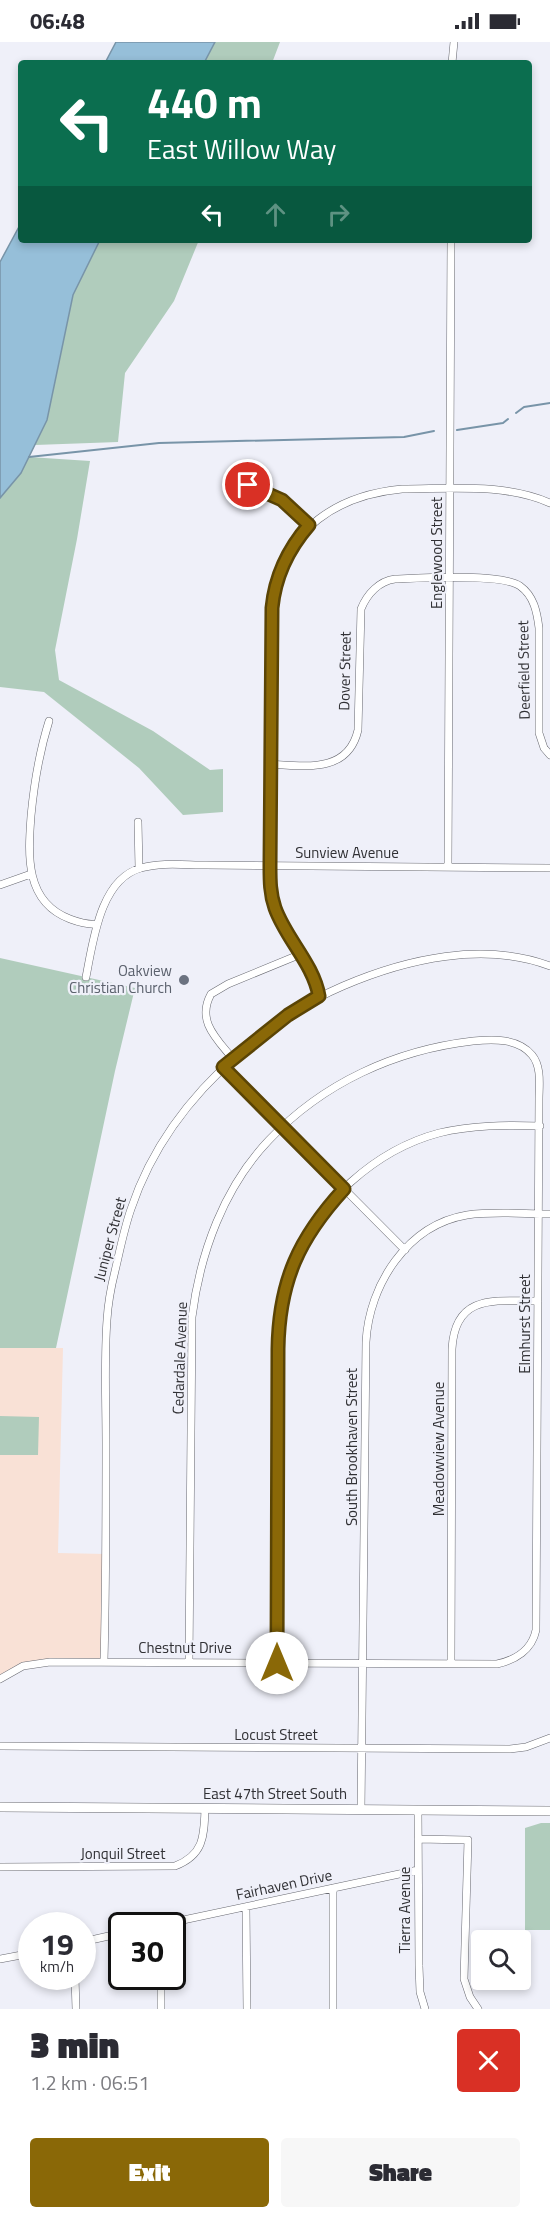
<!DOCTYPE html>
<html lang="en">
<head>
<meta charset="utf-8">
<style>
	:root { --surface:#fff; --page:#f7f7f7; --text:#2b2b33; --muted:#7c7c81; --accent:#8a6807 }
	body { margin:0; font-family:"Titillium Web",sans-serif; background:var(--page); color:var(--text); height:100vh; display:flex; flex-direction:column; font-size:22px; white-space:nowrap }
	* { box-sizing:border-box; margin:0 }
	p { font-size:20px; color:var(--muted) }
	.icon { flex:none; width:33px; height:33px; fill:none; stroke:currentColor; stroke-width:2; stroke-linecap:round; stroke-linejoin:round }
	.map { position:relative; height:1967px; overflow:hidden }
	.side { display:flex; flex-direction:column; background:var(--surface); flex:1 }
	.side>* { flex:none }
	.hud { position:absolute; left:18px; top:18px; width:514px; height:183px; border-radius:6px; box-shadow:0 3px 9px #0003; background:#0b6e4f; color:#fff; overflow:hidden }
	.controls { position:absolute; left:471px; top:1888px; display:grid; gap:12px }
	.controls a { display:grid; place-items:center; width:60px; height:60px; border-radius:6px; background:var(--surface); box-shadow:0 3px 9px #0003; font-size:30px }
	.speed { position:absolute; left:18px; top:1870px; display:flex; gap:12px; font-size:30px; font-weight:700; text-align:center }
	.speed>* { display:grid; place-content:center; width:78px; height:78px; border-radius:50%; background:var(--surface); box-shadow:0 3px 9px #0003; line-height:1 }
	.speed small { font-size:15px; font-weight:400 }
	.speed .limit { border:3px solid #111; border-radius:9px; background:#fff; color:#111 }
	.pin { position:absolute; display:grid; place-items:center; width:51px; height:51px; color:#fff; margin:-26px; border:3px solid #fff; border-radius:50%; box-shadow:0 2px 6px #0007 }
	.me { position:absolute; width:66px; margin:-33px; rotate:0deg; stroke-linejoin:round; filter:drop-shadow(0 0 4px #0008) }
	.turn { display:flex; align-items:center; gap:21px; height:126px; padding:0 30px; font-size:27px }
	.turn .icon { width:78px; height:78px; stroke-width:2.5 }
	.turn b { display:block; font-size:42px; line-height:51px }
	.lanes { display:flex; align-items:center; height:57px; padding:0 30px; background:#0003; justify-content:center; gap:30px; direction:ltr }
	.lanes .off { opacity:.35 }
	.round { display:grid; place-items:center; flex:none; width:63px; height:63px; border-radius:6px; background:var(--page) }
	.summary { display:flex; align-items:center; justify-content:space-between; height:102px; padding:0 30px }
	h1 { font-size:36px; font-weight:800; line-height:45px }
	.primary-button { display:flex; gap:12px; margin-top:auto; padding:12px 30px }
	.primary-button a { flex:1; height:69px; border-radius:6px; background:var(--accent); color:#fff; font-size:24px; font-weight:800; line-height:69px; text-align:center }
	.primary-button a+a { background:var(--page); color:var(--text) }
	.status { display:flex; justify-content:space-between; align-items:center; height:42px; padding:0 30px; background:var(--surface); direction:ltr }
	.status svg { height:16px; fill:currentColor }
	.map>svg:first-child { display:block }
	.education { fill:#f9e1d6 }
	.green { fill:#b0ccbc }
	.water { fill:#96bfd9; stroke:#7894a8; stroke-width:1.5 }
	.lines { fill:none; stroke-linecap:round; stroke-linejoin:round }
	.stream { stroke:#7894a8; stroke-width:2 }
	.street-casing { stroke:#676870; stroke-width:8 }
	.secondary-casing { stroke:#676870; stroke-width:10 }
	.street { stroke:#fff; stroke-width:7 }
	.secondary { stroke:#fff; stroke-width:9 }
	.route-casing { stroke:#5a4405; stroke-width:15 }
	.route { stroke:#8a6807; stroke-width:10 }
	.worship-dot { fill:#6b7280; stroke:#eff0f9; stroke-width:2 }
	.labels { text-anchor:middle; stroke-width:4.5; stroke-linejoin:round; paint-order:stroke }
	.street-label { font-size:15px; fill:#313135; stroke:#eff0f9 }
	.worship-label { font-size:15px; fill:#5b616d; stroke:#eff0f9; text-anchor:end }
</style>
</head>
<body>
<div class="status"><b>06:48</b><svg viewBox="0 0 49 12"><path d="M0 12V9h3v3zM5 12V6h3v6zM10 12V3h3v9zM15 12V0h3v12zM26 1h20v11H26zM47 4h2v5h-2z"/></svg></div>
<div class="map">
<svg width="550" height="1967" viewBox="0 0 550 1967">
	<rect width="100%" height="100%" fill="#eff0f9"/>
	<!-- education -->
	<path class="education" d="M0,1306H63L58,1511L106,1512L104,1619L34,1621L0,1637Z"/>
	<!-- green -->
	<path class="green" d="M215,0H280L272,21H204Z
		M100,198H199L174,259L125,331L118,400L35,403L47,378L73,253Z
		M29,415L90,419L77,497L55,608L59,638L153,689L210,728L223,727V770L183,773L139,726L44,650L0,645V452Z
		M0,916L135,946L115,1029L56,1306H0Z
		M0,1374L39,1375L38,1413H0Z
		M541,1781H550V1888H525V1786Z"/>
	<!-- water -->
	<path class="water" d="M116,0H215L204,21H105Z
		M21,181V198H100L73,253L47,378L21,431L0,456V220Z"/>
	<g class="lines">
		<!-- stream -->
		<path class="stream" d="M516,371L524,365L550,361
			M457,388L503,381L508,377
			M29,415L159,401L404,395L434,389"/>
		<!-- street casing -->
		<g class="street-casing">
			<path id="street" d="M452,21L454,0
				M248,443L282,458L309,483
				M49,679C39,711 34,742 31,774C28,814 25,860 70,877C78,880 87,883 97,882
				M269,722C304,724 348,732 358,688L361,567C367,552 379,539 395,537C420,536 502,531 520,544C534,554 537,570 539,586V691L544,706L550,713
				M138,780L139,826
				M448,825L451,198
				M0,843L31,832
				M86,935C93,900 100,837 141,826C161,820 185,823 206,823L550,826
				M319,954C312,916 278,888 271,850C268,790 269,731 270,672C270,633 267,592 273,554C286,486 338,453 402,447C451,447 505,441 550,461
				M233,1017C217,997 196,979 211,952L228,942L301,912
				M223,1025L405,1208
				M104,1619C106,1547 106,1474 106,1401C106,1360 104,1319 107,1278C108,1261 111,1245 115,1229C120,1208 124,1187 131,1167C152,1104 190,1054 240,1011C271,984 305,960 343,944C406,917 484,899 550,924
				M277,1621L278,1285C281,1263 284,1242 292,1222C317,1161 375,1108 439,1091C472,1083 505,1083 540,1084
				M451,1622L452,1307C455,1251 496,1259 538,1259
				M0,1637L23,1624L50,1620L497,1622C515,1618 532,1608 536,1588L539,1057C539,1044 542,1025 532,1013C518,996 493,997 473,999C395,1008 323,1041 269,1098C224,1145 200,1211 192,1275L189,1620
				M0,1704L510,1707L526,1705L550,1696
				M361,1768L366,1300C369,1243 407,1183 467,1173C494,1169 523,1172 550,1172
				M418,1768L419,1924L420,1950L425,1967
				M418,1797L468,1798L464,1937L470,1955L478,1967
				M0,1825L175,1824C204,1813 204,1794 205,1767
				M246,1865L247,1967
				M155,1884L418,1828
				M82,1900L122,1891
				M0,1917L32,1911
				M75,1935L76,1967
				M161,1935V1967
				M333,1967V1846"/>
		</g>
		<!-- secondary casing -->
		<g class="secondary-casing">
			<path id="secondary" d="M0,1765L550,1769"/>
		</g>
		<!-- street -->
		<use href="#street" class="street"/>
		<!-- secondary -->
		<use href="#secondary" class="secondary"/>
	</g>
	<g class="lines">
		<!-- route casing -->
		<g class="route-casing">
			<path id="route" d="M248,443L282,458L309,483C289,506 275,535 272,566L270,824C270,838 270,852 275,866C286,897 313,921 319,954L288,973L223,1025L344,1147C299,1196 279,1239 278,1307L277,1621"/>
		</g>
		<!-- route -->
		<use href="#route" class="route"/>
	</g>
	<!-- markers -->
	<circle class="worship-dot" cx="184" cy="938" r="6"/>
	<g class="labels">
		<!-- street labels -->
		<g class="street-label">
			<text transform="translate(437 511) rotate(-90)" y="5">Englewood Street</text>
			<text transform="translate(524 628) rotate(-91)" y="5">Deerfield Street</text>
			<text transform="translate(345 629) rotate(-89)" y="5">Dover Street</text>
			<text x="347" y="816">Sunview Avenue</text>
			<text transform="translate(110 1197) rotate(-75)" y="5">Juniper Street</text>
			<text transform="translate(525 1282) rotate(-90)" y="5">Elmhurst Street</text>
			<text transform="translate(180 1316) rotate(-88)" y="5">Cedardale Avenue</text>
			<text transform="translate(352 1405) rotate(-90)" y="5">South Brookhaven Street</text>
			<text transform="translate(439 1407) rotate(-90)" y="5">Meadowview Avenue</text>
			<text x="185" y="1611">Chestnut Drive</text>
			<text x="276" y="1698">Locust Street</text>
			<text x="275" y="1757">East 47th Street South</text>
			<text x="123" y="1817">Jonquil Street</text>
			<text transform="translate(284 1843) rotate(-12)" y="5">Fairhaven Drive</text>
			<text transform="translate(405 1868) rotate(-90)" y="5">Tierra Avenue</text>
		</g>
		<!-- worship labels -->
		<g class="worship-label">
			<text x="172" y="934">Oakview<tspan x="172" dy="17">Christian Church</tspan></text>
		</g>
	</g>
</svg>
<div class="controls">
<a><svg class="icon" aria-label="search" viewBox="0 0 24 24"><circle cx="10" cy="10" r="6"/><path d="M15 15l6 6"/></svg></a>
</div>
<div class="speed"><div>19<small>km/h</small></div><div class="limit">30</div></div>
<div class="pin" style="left:248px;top:443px;background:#d93025"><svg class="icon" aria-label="arrive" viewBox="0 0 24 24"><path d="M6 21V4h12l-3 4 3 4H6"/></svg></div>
<svg class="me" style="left:277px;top:1621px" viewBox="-20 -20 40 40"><circle r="19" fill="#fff"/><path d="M0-13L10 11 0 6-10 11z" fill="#8a6807"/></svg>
<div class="hud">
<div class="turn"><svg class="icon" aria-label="left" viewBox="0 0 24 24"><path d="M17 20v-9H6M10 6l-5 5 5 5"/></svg><div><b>440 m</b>East Willow Way</div></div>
<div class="lanes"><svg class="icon" aria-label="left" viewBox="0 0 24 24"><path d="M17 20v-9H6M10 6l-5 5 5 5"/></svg><svg class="icon off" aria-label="ahead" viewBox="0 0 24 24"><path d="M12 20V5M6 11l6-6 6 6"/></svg><svg class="icon off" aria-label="right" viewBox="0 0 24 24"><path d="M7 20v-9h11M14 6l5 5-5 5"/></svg></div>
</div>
</div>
<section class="side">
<div class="summary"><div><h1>3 min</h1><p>1.2 km · 06:51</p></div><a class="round" style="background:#d93025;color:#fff"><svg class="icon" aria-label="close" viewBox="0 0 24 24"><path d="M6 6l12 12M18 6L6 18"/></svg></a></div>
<div class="primary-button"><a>Exit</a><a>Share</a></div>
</section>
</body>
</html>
